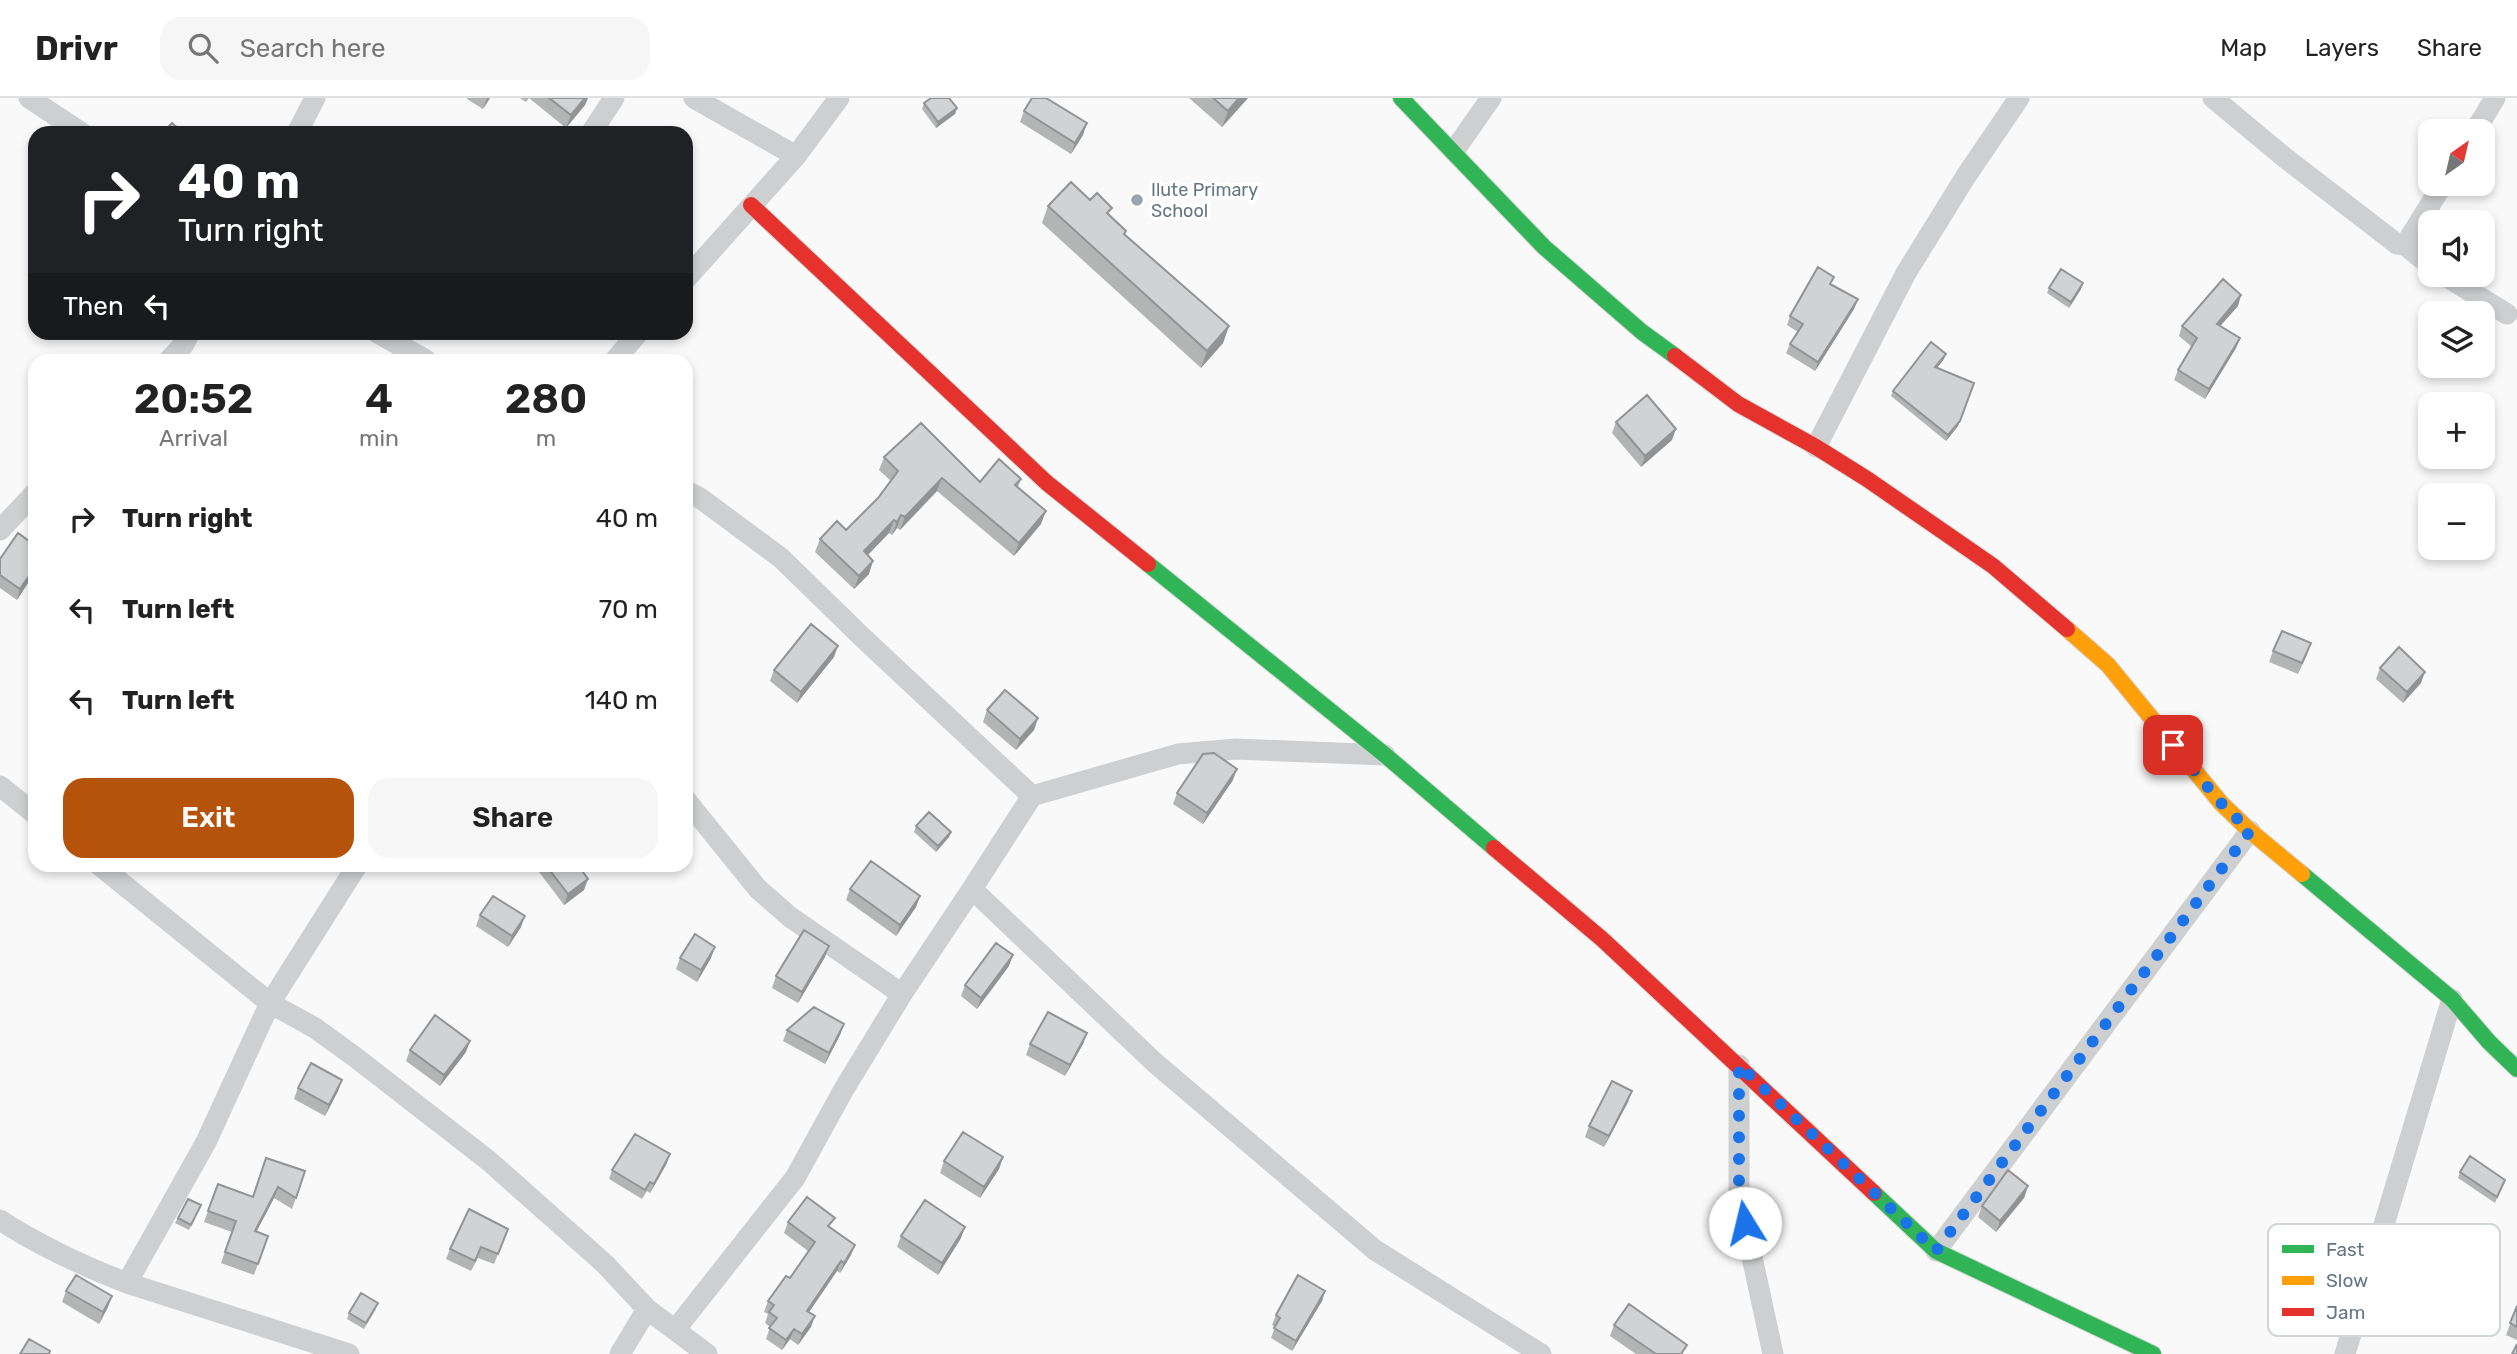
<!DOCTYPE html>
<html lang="en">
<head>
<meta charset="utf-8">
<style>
	:root { --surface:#fff; --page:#f6f6f6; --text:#222; --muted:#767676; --line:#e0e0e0; --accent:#b45309 }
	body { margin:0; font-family:Rubik,sans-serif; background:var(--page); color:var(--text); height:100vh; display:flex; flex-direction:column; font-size:26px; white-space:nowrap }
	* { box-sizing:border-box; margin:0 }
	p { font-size:23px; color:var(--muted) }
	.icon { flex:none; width:38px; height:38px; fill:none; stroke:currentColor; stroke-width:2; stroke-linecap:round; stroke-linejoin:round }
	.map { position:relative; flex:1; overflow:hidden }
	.drawer { position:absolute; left:28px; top:256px; width:665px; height:518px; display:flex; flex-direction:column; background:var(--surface); border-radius:21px; box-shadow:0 4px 10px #0003 }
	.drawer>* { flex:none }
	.top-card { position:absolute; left:28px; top:28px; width:665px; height:214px; border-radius:21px; box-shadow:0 4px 10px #0003; background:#202124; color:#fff; overflow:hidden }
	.needle { width:46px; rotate:34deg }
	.buttons { position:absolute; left:2418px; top:21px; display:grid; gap:14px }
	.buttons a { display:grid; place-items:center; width:77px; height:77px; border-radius:14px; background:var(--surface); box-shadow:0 4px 10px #0003; font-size:35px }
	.pin { position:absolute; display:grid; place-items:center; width:60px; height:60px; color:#fff; margin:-30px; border-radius:14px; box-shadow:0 4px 10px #0006 }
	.me { position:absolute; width:77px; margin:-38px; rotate:351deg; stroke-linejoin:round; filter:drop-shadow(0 0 5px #0008) }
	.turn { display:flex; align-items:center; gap:24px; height:147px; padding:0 35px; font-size:32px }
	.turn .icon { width:91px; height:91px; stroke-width:2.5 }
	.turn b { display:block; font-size:49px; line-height:60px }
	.then { display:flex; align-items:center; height:66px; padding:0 35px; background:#0003; gap:14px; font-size:26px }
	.eta { display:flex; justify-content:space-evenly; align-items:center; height:119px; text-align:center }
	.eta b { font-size:42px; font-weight:600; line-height:49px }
	.action { display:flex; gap:14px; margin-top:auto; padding:14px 35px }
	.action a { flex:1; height:80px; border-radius:21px; background:var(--accent); color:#fff; font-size:28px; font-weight:600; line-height:80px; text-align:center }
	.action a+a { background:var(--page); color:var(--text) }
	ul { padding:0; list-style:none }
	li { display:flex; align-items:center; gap:21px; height:91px; padding:0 35px }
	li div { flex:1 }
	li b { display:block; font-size:26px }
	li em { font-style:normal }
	header { display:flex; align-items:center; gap:42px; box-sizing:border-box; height:98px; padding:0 35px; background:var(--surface); border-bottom:2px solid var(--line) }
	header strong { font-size:33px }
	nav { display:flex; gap:38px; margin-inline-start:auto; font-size:24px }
	.search { width:490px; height:63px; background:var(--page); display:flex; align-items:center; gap:18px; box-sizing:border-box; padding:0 24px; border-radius:21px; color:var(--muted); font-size:26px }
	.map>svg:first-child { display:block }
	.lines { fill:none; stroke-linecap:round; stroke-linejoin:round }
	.fast-casing { stroke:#d5d6d7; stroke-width:18 }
	.slow-casing { stroke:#d5d6d7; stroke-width:18 }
	.jam-casing { stroke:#d5d6d7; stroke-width:18 }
	.street { stroke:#cecfd0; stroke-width:21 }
	.fast { stroke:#30b455; stroke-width:16 }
	.slow { stroke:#ff9f0a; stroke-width:16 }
	.jam { stroke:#e5322d; stroke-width:16 }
	.wall { fill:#b3b5b5 }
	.shaded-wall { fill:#929394 }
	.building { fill:#d0d2d3; stroke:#929394; stroke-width:2 }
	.route { stroke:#1a73e8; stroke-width:12; stroke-dasharray:0 21.6 }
	.poi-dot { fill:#99a4ac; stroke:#fff; stroke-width:2.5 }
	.labels { text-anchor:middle; stroke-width:7; stroke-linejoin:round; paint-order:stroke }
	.poi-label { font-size:18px; fill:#657683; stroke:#fff; text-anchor:start }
	.key { fill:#fff; stroke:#d1d6da; stroke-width:2 }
	.key-label { font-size:19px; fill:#657683 }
</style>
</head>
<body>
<header>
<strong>Drivr</strong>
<div class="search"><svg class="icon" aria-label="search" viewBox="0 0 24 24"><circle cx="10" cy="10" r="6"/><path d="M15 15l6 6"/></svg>Search here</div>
<nav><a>Map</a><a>Layers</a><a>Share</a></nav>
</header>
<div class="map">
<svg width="2517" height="1256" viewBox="0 0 2517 1256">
	<rect width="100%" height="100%" fill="#f9f9f9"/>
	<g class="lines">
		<!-- fast casing -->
		<g class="fast-casing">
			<path id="fast" d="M1401,0L1544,149L1642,234L1675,258
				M1148,466L1385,657L1494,750
				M2302,776L2452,901L2489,944L2517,971
				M1874,1095L1936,1153L2153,1256"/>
		</g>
		<!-- slow casing -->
		<g class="slow-casing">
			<path id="slow" d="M2067,531L2108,567L2221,705L2250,733L2302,776"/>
		</g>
		<!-- jam casing -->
		<g class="jam-casing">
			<path id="jam" d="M751,107L1047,385L1148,466
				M1675,258L1738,306L1816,349L1867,381L1993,468L2067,531
				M1494,750L1602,841L1874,1095"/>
		</g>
		<!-- street -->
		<path class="street" d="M29,0L82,35
			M694,0L796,58
			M2213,0L2284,59L2397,146L2405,147L2443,86
			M2475,33L2495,0
			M297,35L315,0
			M591,35L614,0
			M1454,53L1491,0
			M2405,147L2431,168
			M2444,177L2507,216
			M686,181L796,58L839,0
			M376,234L426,262
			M169,262L184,246L190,234
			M615,262L639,234
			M1816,349L1906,175L1966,78L2019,0
			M686,393L700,400L781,460L861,538L1032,698
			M0,432L35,395
			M1385,657L1236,651L1178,656L1032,698L972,791L1154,964L1375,1152L1541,1256
			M0,688L35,716
			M686,702L758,791L790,819L902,896
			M98,766L270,905L315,930L355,959L489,1063L605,1166L647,1211L707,1256
			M1739,967V1099L1773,1256
			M0,1122C40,1148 83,1168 127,1185
			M1936,1153L2250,733
			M675,1232L795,1080L844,991L902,896L972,791
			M349,1256L127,1185L206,1044L270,905L358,766
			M620,1256L647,1211
			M2345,1256L2452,901"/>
		<!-- fast -->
		<use href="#fast" class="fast"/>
		<!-- slow -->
		<use href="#slow" class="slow"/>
		<!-- jam -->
		<use href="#jam" class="jam"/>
	</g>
	<!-- wall -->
	<path class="wall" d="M467,0H490L483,11L467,1Z
		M520,0H588L585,7L566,30L529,0L526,4Z
		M1189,0H1248L1222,29Z
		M924,5L957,10L955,16L936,30L922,11Z
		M1024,13L1083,37L1071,56L1020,24Z
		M1090,102L1110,117L1126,133L1125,137L1229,228L1223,245L1201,270L1042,125L1048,108Z
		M1831,187L1858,201L1854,211L1815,273L1786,255L1790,246L1798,234L1787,227L1790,218Z
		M2049,190L2081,191L2069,210L2047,195Z
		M2238,208L2220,228L2240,240L2236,250L2205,301L2174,282L2178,272L2192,249L2179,238L2182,228Z
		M489,234H504L502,240Z
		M1944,261L1937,270L1958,328L1946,343L1891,298L1893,293Z
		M1616,324L1672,342L1641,369L1612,335Z
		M884,359L980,384L1021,381L1018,389L1041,426L1014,458L937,393L900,432L897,430L892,437L889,435L868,457L869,476L854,491L815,454L820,441L846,432L878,400L891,383L879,372Z
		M0,461L35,474L17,502L0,490Z
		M2273,553L2307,557L2298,576L2269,564Z
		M834,559L797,605L770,583L774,572Z
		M2380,570L2421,585L2403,605L2376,581Z
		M987,612L1038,620L1034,632L1016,652L983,624Z
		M1233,682L1203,726L1173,706L1177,695Z
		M916,728L951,734L949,739L936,754L914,734Z
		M533,766H577L584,792L564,807Z
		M850,791L920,798L916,809L896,838L846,802Z
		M480,817L521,829L508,849L476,828Z
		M825,859L798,905L772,890L776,878Z
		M680,860H711L697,884L676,871Z
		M1009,868L977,911L961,898L965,887Z
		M844,926L840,937L825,966L783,943L787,932Z
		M1087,935L1083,946L1065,978L1026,957L1030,946Z
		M410,952L466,954L440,988L406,963Z
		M342,982L338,993L325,1018L294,1001L298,990Z
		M1628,1004L1604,1049L1585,1039L1589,1028Z
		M1003,1059L999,1071L980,1100L940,1075L944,1063Z
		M667,1065L650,1095L647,1093L642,1101L609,1081L612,1072Z
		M305,1073L292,1111L274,1100L256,1134L268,1138L254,1177L221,1165L232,1134L204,1124L218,1086L252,1099Z
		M2460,1074L2505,1082L2495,1105L2458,1080Z
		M2028,1088L2024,1100L1996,1134L1978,1119L1982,1108Z
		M201,1107L189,1132L175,1125L178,1120Z
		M788,1124L831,1130L851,1157L840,1175L837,1173L809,1214L811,1229L798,1247L790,1241L782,1252L766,1241L770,1229L765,1225L768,1216L764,1214L768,1203L790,1180L808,1153L784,1135Z
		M508,1131L494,1166L478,1160L471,1173L446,1161L450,1151Z
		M901,1138L961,1140L938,1177L897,1149Z
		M66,1193L108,1209L99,1226L62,1204Z
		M1325,1193L1322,1203L1292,1253L1271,1240L1275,1229L1272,1227L1276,1217Z
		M2517,1208V1242L2506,1237Z
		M376,1211L364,1231L347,1221L349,1215Z
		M1614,1227L1684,1256H1636L1610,1238Z"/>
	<!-- shaded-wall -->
	<path class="shaded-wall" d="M487,0H490L483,11Z
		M585,0H588L585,7L566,30L571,17Z
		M1239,0H1248L1222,29L1228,13Z
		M957,10L955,16L936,30L938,24Z
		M1087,25L1083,37L1071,56L1075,45Z
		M2083,185L2081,191L2069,210L2071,204Z
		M2241,197L2238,208L2213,236L2217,226Z
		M1858,201L1854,211L1815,273L1818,264Z
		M1229,228L1223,245L1201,270L1207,253Z
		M2240,240L2236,250L2205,301L2209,291Z
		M1946,256L1944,261L1933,275L1935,269Z
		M1960,323L1958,328L1946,343L1948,337Z
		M1676,331L1672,342L1641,369L1645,358Z
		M942,380L937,393L900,432L905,419Z
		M1046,413L1041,426L1014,458L1019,445Z
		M901,417L897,430L892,437L897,424Z
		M894,422L889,435L859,466L864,453Z
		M873,463L869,476L854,491L859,478Z
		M35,469V474L17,502L20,491Z
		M838,548L834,559L797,605L801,594Z
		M2425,574L2421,585L2403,605L2407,594Z
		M1038,620L1034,632L1016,652L1020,641Z
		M1237,671L1233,682L1203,726L1207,715Z
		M951,734L949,739L936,754L938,748Z
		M588,781L584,792L564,807L568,796Z
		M920,798L916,809L896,838L900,827Z
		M525,818L521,829L508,849L512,838Z
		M829,848L825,859L798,905L802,894Z
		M715,849L711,860L697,884L701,872Z
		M1013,857L1009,868L977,911L981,900Z
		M844,926L840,937L825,966L829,955Z
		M1087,935L1083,946L1065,978L1070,967Z
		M470,943L466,954L440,988L444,977Z
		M342,982L338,993L325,1018L329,1007Z
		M1632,993L1628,1004L1604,1049L1609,1038Z
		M670,1056L667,1065L650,1095L654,1086Z
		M1003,1059L999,1071L980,1100L984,1089Z
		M2028,1088L2024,1100L1996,1134L2000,1123Z
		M278,1089L274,1100L251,1144L255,1133Z
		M965,1129L961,1140L938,1177L942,1165Z
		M855,1147L851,1157L840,1175L844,1165Z
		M841,1163L837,1173L803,1223L807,1213Z
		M1325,1193L1322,1203L1292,1253L1296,1243Z
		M112,1198L108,1209L99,1226L103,1214Z
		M815,1218L811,1229L798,1247L802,1236Z
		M794,1231L790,1241L782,1252L786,1242Z"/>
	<!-- building -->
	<path class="building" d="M549,0H585L571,17Z
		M931,0H949L957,10L938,24L924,5Z
		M1032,0H1046L1087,25L1075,45L1024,13Z
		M1213,0H1239L1228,13Z
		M172,25L183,35H163Z
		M1071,84L1090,102L1097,95L1112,110L1107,115L1126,133L1124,136L1229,228L1207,253L1048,108Z
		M1818,169L1834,179L1830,186L1858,201L1818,264L1790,246L1803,226L1790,218Z
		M2061,171L2083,185L2071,204L2049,190Z
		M2223,181L2241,197L2217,226L2240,240L2209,291L2178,272L2197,240L2182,228Z
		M1931,244L1946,256L1935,269L1974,285L1960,323L1948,337L1893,293Z
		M1647,297L1676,331L1645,358L1616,324Z
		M921,325L980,384L999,361L1021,381L1015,387L1046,413L1019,445L942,380L905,419L901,417L897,424L894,422L864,453L873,463L859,478L820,441L837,423L846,432L878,400L898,373L884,359Z
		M35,434V469L20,491L0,477V461L18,435L29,443Z
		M811,526L838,548L801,594L774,572Z
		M2282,533L2311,545L2302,565L2273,553Z
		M2399,549L2425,574L2407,594L2380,570Z
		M1005,592L1038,620L1020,641L987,612Z
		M1214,655L1237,671L1207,715L1177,695L1203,656Z
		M929,714L951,734L938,748L916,728Z
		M871,763L920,798L900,827L850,791Z
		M545,766H577L588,781L568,796Z
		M493,798L525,818L512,838L480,817Z
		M804,832L829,848L802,894L776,878Z
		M695,836L715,849L701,872L680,860Z
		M996,845L1013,857L981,900L965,887Z
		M814,909L844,926L829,955L787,932Z
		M1048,914L1087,935L1070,967L1030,946Z
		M435,917L470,943L444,977L410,952Z
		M311,965L342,982L329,1007L298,990Z
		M1612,983L1632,993L1609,1038L1589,1028Z
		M963,1034L1003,1059L984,1089L944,1063Z
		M635,1036L670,1056L654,1086L650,1084L645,1092L612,1072Z
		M2470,1058L2505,1082L2497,1099L2460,1074Z
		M266,1060L305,1073L296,1100L278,1089L255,1133L268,1138L258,1166L225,1154L236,1123L208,1113L218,1086L253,1099Z
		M2008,1072L2028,1088L2000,1123L1982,1108Z
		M807,1099L835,1120L828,1128L855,1147L844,1165L841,1163L807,1213L815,1218L802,1236L794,1231L786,1242L769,1230L777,1220L769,1214L774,1207L768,1203L786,1178L790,1180L815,1144L788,1124Z
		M188,1101L201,1107L191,1127L178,1120Z
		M925,1102L965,1129L942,1165L901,1138Z
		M469,1111L508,1131L498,1156L481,1149L475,1163L450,1151Z
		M76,1177L112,1198L103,1214L66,1193Z
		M1298,1177L1325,1193L1296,1243L1274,1230L1280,1220L1276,1217Z
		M361,1195L378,1205L366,1225L349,1215Z
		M1629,1206L1687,1247L1681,1256H1656L1614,1227Z
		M2517,1208V1229L2510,1225Z
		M29,1241L50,1253L49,1256H20Z
		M2517,1246V1256H2512Z"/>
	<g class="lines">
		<!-- route -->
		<path class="route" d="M1745,1125L1739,1099V967L1936,1153L2250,733L2221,705L2173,647"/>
	</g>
	<!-- markers -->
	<circle class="poi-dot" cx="1137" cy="102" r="7"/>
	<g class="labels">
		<!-- poi labels -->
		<g class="poi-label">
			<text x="1151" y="98">Ilute Primary<tspan x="1151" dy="21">School</tspan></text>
		</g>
	</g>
	<!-- legend -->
	<rect x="2268" y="1126" width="232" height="112" rx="10" class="key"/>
	<rect x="2282" y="1147" width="32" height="8" fill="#30b455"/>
	<rect x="2282" y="1178" width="32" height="9" fill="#ff9f0a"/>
	<rect x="2282" y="1210" width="32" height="8" fill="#e5322d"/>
	<g class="key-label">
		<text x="2326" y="1158">Fast</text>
		<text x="2326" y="1189">Slow</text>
		<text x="2326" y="1221">Jam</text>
	</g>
</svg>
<div class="buttons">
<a><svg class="needle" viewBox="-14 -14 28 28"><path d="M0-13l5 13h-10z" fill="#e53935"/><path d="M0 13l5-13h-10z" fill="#767676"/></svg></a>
<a><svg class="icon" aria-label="sound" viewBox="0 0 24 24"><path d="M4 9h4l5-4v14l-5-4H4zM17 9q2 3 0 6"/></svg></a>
<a><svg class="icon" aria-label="layers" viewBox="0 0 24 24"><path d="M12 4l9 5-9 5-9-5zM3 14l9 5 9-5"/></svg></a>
<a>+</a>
<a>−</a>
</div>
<div class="pin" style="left:2173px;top:647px;background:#d93025"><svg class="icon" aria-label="arrive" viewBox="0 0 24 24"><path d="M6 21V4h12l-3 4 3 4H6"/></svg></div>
<svg class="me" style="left:1745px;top:1125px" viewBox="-20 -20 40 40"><circle r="19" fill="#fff"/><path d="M0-13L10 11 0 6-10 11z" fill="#1a73e8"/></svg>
<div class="top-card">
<div class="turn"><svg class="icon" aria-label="right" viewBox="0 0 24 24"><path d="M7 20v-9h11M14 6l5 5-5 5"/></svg><div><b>40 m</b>Turn right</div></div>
<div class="then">Then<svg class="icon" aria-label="left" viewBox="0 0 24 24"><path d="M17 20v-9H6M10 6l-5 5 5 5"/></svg></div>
</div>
<section class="drawer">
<div class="eta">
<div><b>20:52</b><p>Arrival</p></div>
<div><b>4</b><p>min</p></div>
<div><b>280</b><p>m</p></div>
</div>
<ul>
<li><svg class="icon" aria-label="right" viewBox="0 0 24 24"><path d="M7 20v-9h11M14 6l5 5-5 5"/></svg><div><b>Turn right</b></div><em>40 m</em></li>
<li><svg class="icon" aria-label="left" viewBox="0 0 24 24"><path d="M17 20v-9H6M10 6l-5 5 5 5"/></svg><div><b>Turn left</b></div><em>70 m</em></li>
<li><svg class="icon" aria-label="left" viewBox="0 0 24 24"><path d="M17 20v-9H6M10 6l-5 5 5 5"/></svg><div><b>Turn left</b></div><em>140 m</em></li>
</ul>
<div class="action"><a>Exit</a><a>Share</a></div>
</section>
</div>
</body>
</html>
